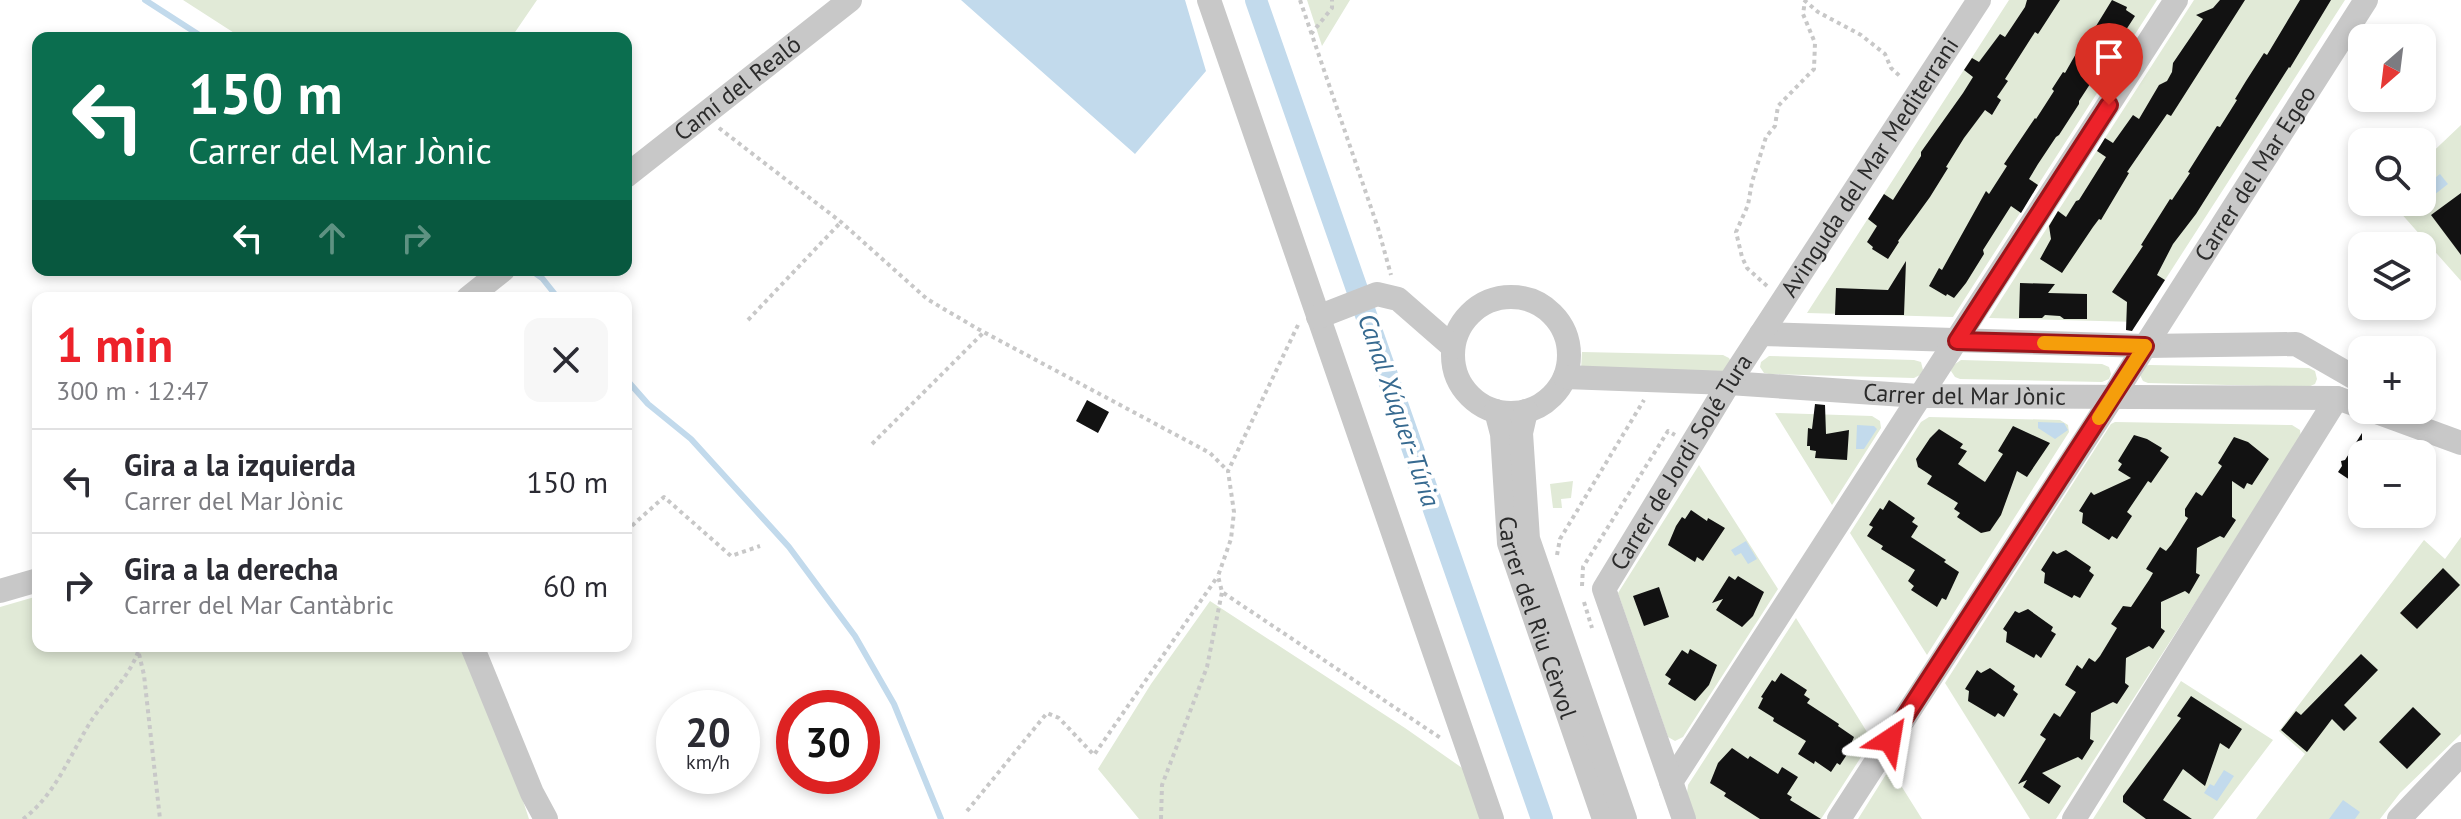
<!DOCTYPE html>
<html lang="es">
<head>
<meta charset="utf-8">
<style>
	:root { --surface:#fff; --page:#f7f7f7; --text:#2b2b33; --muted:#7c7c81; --line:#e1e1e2; --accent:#ed222a }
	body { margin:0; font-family:"PT Sans",sans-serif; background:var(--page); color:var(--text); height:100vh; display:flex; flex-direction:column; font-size:30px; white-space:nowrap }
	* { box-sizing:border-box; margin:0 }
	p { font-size:26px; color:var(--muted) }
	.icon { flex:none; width:44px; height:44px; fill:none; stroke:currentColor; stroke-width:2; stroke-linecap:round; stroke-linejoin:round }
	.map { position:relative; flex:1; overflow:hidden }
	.drawer { position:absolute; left:32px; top:292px; width:600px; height:360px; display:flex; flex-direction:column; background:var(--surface); border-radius:16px; box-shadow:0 4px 12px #0003 }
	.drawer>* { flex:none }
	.top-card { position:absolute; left:32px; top:32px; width:600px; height:244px; border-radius:16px; box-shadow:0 4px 12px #0003; background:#0b6e4f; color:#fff; overflow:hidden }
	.needle { width:52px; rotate:208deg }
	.buttons { position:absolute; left:2348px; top:24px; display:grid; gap:16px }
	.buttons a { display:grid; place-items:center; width:88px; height:88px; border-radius:16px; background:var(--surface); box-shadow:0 4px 12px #0003; font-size:40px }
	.speed { position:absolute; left:656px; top:690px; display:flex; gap:16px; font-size:40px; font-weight:700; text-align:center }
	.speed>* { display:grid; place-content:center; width:104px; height:104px; border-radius:50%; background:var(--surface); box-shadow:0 4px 12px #0003; line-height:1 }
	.speed small { font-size:20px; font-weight:400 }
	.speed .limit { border:12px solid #d22; background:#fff; color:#111 }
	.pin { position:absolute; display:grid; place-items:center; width:68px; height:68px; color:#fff; margin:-82px -34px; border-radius:50% 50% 50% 0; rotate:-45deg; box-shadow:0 0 8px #0007 }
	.pin .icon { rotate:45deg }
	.me { position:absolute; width:88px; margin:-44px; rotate:33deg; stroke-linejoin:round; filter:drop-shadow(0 0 6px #0008) }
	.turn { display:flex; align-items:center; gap:28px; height:168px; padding:0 24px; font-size:36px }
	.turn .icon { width:104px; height:104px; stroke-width:2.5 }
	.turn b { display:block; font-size:56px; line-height:68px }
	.lanes { display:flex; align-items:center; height:76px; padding:0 24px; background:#0003; justify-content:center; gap:40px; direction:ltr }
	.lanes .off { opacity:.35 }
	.round { display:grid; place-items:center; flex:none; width:84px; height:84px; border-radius:16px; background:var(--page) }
	.summary { display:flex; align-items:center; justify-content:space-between; height:136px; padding:0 24px }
	h1 { font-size:48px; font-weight:700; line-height:60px; color:var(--accent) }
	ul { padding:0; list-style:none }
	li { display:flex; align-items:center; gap:24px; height:104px; padding:0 24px; border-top:2px solid var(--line) }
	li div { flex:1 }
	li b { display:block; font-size:30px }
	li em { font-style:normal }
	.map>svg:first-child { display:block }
	.green { fill:#e1ead7 }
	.water { fill:#c2daec }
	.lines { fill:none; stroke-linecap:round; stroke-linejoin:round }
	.stream { stroke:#c2daec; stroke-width:6 }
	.canal { stroke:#c2daec; stroke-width:22 }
	.building { fill:#121212 }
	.path { stroke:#c8c8c8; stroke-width:4; stroke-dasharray:4 4; stroke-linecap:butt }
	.minor { stroke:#c8c8c8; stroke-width:24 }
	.route-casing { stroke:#9a161b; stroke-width:20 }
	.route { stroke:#ed222a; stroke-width:14 }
	.slow { stroke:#f59e0b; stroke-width:14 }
	.labels { text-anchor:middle; stroke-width:8; stroke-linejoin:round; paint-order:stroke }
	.street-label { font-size:24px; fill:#2b2b2b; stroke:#fff }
	.water-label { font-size:26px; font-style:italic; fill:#376a90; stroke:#fff }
</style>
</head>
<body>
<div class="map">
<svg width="2461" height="819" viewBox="0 0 2461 819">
	<rect width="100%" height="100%" fill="#fff"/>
	<!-- green -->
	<path class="green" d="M183,0H537L511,38H242Z
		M1307,0H1350L1322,46Z
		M2009,0H2157L1953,317L1807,313Z
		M2194,0H2345L2138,322L1989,318Z
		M2461,125V281L2391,202H2422V162Z
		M1582,352L1723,355L1729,358L1732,364L1729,371L1581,370Z
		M1769,356L1914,360L1921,362L1923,370L1920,375L1914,378L1769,374L1764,373L1760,367L1761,362Z
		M1961,360L2102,364L2109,367L2111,374L2109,379L2102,382L1960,379L1955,377L1951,371L1952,366Z
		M2149,365L2309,368L2315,371L2317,379L2315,384L2308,387L2148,383L2143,381L2140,375L2144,366Z
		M1775,413L1872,416L1880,421L1881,428L1832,505Z
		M1929,417L2060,420L2068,425L2069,432L1927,655L1850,533L1921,422Z
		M2115,422L2292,425L2300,430L2301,438L2056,819H2030L1945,683L2111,424Z
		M1699,465L1778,589L1683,737L1675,741L1668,737L1618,593Z
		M1573,481L1571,498L1561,499L1562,508H1553L1550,484Z
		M2461,537V734L2400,793L2380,819H2256L2305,754L2279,731L2424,540L2445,559Z
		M38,596V646H467L488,694L529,819H0V607Z
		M1210,601L1405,728L1465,770L1482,819H1139L1098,769L1151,684Z
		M1796,618L1872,740L1821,819H1696L1687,793L1688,785Z
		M2181,681L2273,740L2213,819H2093Z
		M1890,768L1922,819H1858Z"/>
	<!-- water -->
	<path class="water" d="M961,0H1185L1206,71L1135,154Z
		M2440,174L2448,184L2429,199L2422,188Z
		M2038,422L2064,423L2068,430L2055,439L2038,428Z
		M1857,425L1874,426L1877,429L1864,449H1856Z
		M1746,541L1757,559L1748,564L1741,553L1735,556L1731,550Z
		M2224,770L2234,776L2217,801L2204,793L2210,784L2214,786Z
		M2343,800L2360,812L2355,819H2329Z"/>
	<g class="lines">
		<!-- stream -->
		<path class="stream" d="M145,0L204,38
			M532,271L542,278L558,298
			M626,379L648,404L691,439L789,547L855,636L894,704L941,819"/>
		<!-- canal -->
		<path class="canal" d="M1256,0L1542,819"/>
	</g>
	<!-- building -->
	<path class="building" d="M2027,0H2060L2038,34L2035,32L2005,79L2008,81L1997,97L2001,100L1992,115L1985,110L1964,138L1946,167L1948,168L1930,197L1898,241L1899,242L1888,259L1872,249L1873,247L1867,242L1877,226L1868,219L1884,194L1893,200L1921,156V152L1963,93L1973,77L1964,70L1972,58L1979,62L2000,34L2005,37L2025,7Z
		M2112,0L2127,7L2126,10L2135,16L2124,33L2133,39L2116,64L2107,58L2079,101V104L2059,135L2056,137L2038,164L2029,179L2038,185L2021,213L2011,206L1983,250L1984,254L1966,283L1954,298L1947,294L1946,296L1929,286L1939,268L1942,270L1986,191L1989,194L2007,166L2004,164L2035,118L2036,119L2054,91L2052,89L2063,72L2065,73L2082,43L2085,44Z
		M2220,0H2245L2171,116L2167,114L2127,172L2129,173L2101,220L2099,219L2093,227L2062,273L2040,259L2051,239L2049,226L2058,211L2066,217L2076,201L2079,200L2106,157L2097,151L2105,138L2113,143L2133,115L2139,119L2159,85L2167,81L2172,72L2173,63L2203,19L2196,15L2213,8Z
		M2300,0H2331L2290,68L2289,67L2196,214L2173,244L2157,275L2165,280L2132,331L2126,330L2127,302L2112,292L2143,246L2141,245L2170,199L2172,200L2190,173L2188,172L2217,126L2220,127L2237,100L2235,99L2246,81L2264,53L2267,55Z
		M2461,193V255L2431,215Z
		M1906,261L1904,315H1835L1836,288L1888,290Z
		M2020,283L2055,284L2048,293L2087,294V319H2064L2060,316L2045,315L2042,318H2019Z
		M1087,400L1109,412L1098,433L1076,421Z
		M1815,404L1825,405L1826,434L1849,430L1847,460L1815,458L1816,451L1810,450V446H1807L1808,428L1812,429Z
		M2013,426L2050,443L2027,477L2017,471L2001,515L1990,531L1981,533L1957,517L1960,513L1954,509L1958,503L1927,484L1932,476L1918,467L1916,459L1930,438L1939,429L1963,444L1960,448L1967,451L1958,464L1985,482L2003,454L1998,451Z
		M2362,433V475L2356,484L2338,472L2342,466L2341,461L2345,460Z
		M2134,435L2147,439L2162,448L2160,451L2169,457L2151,483L2148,481L2127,512L2132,516L2117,539L2112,536L2109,540L2082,523L2083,513L2079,511L2091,492L2094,495L2131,478L2118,470L2122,464L2118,461Z
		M2234,437L2248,442L2269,459L2252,485L2247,483L2244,489L2232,481V517L2236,520L2224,538L2220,536L2197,548L2196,573L2200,575L2189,594L2185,591L2161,602V628L2165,631L2153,649L2149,646L2126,658L2125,683L2129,686L2117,704L2113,702L2091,713L2090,739L2094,741L2082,760L2078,757L2042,773L2061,786L2049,804L2023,787L2027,780L2018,784L2046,739L2040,735L2054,713L2060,717L2076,692L2065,685L2077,665L2082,669L2089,658L2095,662L2100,656L2117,628L2111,624L2123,606L2131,607L2149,580L2153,573L2146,569L2160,547L2166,551L2171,545L2188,518L2185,516V509L2196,492L2202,496L2222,466L2218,463Z
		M1889,500L1915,518L1912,522L1918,526L1911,537L1946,560L1944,562L1959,572L1946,600L1942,598L1937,607L1911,590L1914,586L1908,581L1915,570L1881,549L1883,546L1867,536L1873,527L1869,525L1880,508L1883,510Z
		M1691,510L1707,521L1708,518L1725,528L1703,561L1697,557L1695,562L1668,545L1676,526L1682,517L1685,519Z
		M2066,550L2091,567L2089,571L2094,575L2080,598L2074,595L2072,598L2044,583L2045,573L2041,570L2053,551L2057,554Z
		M2443,568L2460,585L2417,629L2400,613Z
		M1729,576L1735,580L1738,576L1764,592L1753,616L1742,627L1716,610L1723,599L1712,603Z
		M1659,587L1669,617L1644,626L1633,596Z
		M2028,609L2053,627L2051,631L2056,634L2041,658L2036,654L2034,658L2006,642L2007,632L2003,629L2015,611L2019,613Z
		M1690,649L1717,665L1709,685L1695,701L1668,684L1671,679L1665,675L1682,650L1688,654Z
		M2361,654L2378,670L2344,705L2357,718L2344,731L2332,719L2307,752L2281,730L2296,711L2301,715Z
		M1990,668L2015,686L2013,690L2018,694L2004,717L1998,713L1995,717L1968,701L1969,691L1965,689L1977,670L1981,673Z
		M1781,673L1807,690L1804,695L1810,699L1807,703L1839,724L1838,726L1854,737L1846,756L1840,765L1837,763L1831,772L1815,761L1814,764L1798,754L1806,741L1773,721L1774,718L1758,708L1763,698L1761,697L1772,680L1775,682Z
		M2191,696L2242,729L2229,749L2220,743L2205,786L2183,769L2163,800L2192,819H2146L2123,802V796L2181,718L2177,716Z
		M2413,707L2441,734L2407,769L2379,742Z
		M1732,748L1748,759L1750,756L1778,774L1782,767L1798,777L1787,794L1792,797L1790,800L1821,819H1760L1724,796L1726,793L1710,783L1718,763Z"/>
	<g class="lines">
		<!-- path -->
		<path class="path" d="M1300,0L1378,228L1391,275
			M1804,0L1818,12L1861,35L1885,54L1891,68L1902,78
			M1311,34L1332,8V0
			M719,128L841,222L927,299L978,329L1210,453L1228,471
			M1767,286L1747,268L1742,257L1736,232L1748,205L1752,182L1766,137L1775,126L1778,106L1814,69L1815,43L1803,14L1805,1
			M748,320L841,222
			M1298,325L1228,471L1234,512L1231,539L1218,576L1222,592L1442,739
			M872,444L984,332
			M626,531L664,497L731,556L760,546
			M1557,555L1560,539L1644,400
			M1582,586L1583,567L1668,431L1675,435
			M1584,602L1592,628
			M139,654L144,675L160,819
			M967,811L1047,713L1059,718L1094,755L1218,576
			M23,819C56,795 71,752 93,718C109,695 132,674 140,646
			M1161,819L1162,785L1207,667L1222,592"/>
		<!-- minor -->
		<g class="minor">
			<path d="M1209,0L1492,819"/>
			<path id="s1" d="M626,176L850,0"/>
			<circle cx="1511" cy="355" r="58"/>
			<path d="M468,298L503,270"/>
			<path d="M1318,317L1377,294L1398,299L1453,347"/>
			<path d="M1761,334L2145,346L2296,344L2362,382"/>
			<path id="s2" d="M1565,377L1729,383L1919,396L2337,398L2362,407"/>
			<path d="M2371,410L2461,443"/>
			<path id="s3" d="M1496,411L1502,434L1509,543L1604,819"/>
			<path d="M1526,411L1521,433L1528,539L1625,819"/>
			<path d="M0,591L38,580"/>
			<path d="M472,646L532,793L546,819"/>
			<path d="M1671,782L2176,0"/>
			<path id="s4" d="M1684,819L1604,589L1729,383L1979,0"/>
			<path id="s5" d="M1839,819L2114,395L2366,0"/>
			<path d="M2074,819L2337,398"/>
			<path d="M2399,819L2461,754"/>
		</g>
	</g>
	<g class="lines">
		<!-- route casing -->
		<g class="route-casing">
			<path id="route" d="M1890,740L2145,346L1957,341L2109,105"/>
		</g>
		<!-- route -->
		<use href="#route" class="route"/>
		<!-- slow -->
		<path class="slow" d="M2044,343L2145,346L2099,418"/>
	</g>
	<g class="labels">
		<!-- street labels -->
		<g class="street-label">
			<text dy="8" stroke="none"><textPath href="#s1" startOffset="142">Camí del Realó</textPath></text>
			<text dy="8" stroke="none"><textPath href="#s4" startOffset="742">Avinguda del Mar Mediterrani</textPath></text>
			<text dy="8" stroke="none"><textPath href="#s5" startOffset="768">Carrer del Mar Egeo</textPath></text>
			<text dy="8" stroke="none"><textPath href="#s2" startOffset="400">Carrer del Mar Jònic</textPath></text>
			<text dy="8" stroke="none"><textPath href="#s4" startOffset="392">Carrer de Jordi Solé Tura</textPath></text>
			<text dy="8" stroke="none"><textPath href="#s3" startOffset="212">Carrer del Riu Cèrvol</textPath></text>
		</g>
		<!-- water labels -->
		<g class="water-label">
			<text transform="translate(1399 410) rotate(71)" y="9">Canal Xúquer-Túria</text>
		</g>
	</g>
</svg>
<div class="buttons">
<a><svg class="needle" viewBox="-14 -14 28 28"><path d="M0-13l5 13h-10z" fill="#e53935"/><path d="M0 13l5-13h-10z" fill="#7c7c81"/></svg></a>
<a><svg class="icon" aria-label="search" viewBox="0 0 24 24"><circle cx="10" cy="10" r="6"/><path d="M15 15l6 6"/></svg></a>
<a><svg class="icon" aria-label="layers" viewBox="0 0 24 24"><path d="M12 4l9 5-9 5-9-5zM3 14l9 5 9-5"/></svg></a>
<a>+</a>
<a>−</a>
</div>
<div class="speed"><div>20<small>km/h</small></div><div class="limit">30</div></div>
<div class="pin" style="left:2109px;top:105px;background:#d93025"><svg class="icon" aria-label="arrive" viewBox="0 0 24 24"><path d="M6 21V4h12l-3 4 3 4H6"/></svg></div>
<svg class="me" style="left:1890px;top:740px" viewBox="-20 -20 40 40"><path d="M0-17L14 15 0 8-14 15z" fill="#ed222a" stroke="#fff" stroke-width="4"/></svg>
<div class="top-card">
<div class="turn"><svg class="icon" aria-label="left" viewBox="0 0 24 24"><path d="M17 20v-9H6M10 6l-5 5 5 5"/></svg><div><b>150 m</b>Carrer del Mar Jònic</div></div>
<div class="lanes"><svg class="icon" aria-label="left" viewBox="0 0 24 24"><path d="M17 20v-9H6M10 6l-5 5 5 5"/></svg><svg class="icon off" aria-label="ahead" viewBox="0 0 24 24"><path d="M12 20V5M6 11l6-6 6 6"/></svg><svg class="icon off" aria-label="right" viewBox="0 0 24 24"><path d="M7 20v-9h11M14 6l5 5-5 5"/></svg></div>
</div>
<section class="drawer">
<div class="summary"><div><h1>1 min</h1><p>300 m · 12:47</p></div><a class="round"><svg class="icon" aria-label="close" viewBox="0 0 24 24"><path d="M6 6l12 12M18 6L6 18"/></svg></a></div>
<ul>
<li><svg class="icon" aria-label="left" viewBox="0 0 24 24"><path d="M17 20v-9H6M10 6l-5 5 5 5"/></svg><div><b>Gira a la izquierda</b><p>Carrer del Mar Jònic</p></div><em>150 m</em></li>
<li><svg class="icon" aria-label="right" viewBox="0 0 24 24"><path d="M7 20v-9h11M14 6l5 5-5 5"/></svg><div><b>Gira a la derecha</b><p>Carrer del Mar Cantàbric</p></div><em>60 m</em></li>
</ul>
</section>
</div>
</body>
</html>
